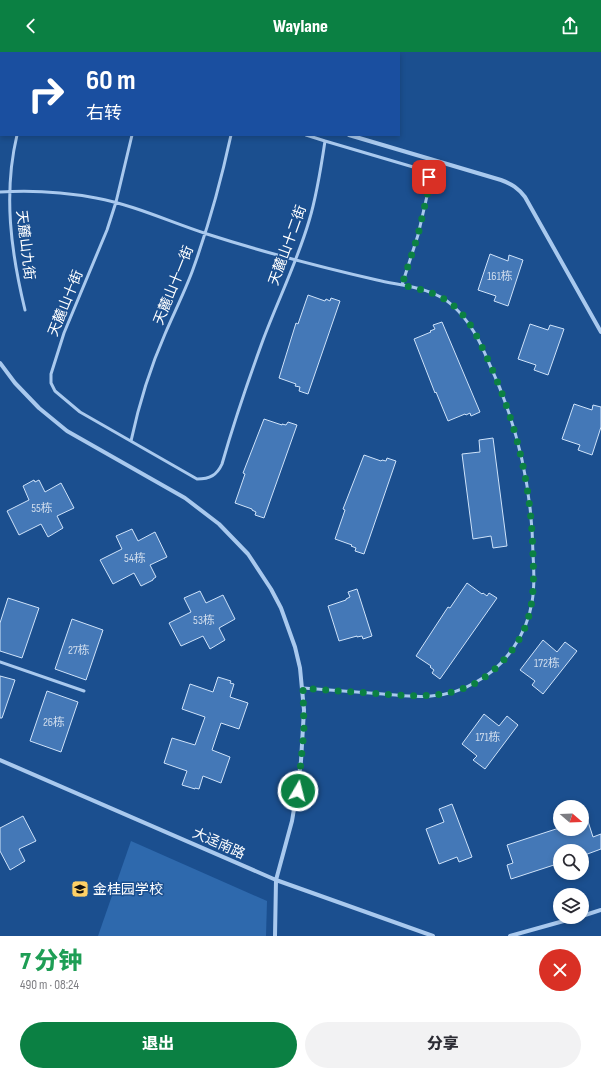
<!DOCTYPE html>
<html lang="zh">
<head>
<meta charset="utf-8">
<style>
	:root { --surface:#fff; --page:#f2f2f3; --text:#2b2b33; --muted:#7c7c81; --accent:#0b8043 }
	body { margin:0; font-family:"Sofia Sans Condensed","Noto Sans SC",sans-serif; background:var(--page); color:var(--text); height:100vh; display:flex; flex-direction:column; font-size:15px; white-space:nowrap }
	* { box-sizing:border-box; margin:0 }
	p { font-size:13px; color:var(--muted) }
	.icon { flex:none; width:22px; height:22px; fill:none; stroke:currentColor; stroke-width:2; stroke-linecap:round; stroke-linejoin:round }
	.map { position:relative; height:884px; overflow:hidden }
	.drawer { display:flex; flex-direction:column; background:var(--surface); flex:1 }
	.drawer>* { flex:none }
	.guide { position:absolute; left:0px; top:0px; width:400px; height:84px; box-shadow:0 2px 6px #0003; background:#1a4fa0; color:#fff; overflow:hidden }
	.needle { width:26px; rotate:109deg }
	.fabs { position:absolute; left:553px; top:748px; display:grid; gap:8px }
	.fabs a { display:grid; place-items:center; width:36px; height:36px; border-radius:50%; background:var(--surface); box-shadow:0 2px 6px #0003; font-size:20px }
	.pin { position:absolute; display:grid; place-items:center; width:34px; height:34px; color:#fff; margin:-17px; border-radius:8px; box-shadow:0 2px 6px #0006 }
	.me { position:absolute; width:44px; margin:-22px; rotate:8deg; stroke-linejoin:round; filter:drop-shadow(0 0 3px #0008) }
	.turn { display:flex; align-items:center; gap:14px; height:84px; padding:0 20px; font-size:18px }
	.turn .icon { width:52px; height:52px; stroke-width:2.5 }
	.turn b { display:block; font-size:28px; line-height:34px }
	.round { display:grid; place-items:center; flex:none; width:42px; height:42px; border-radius:21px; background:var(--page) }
	.overview { display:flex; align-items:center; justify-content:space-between; height:68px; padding:0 20px }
	h1 { font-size:24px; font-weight:800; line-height:30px; color:#1e9e55 }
	.primary-button { display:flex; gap:8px; margin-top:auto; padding:8px 20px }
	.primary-button a { flex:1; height:46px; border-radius:24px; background:var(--accent); color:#fff; font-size:16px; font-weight:800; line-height:46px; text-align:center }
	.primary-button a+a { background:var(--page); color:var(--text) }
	header { display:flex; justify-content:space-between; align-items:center; height:52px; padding:0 20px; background:var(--accent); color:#fff; font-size:18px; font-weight:800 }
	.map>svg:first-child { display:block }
	.green { fill:#2e69ad }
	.building { fill:#4478b7; stroke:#cfe3fa }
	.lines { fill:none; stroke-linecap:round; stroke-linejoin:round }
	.service { stroke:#a9c9ee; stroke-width:3 }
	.minor { stroke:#a9c9ee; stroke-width:4 }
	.route { stroke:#0b8043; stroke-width:7; stroke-dasharray:0 12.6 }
	.labels { text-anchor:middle; stroke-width:3; stroke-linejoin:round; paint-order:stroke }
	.number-label { font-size:12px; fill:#d0dded }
	.street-label { font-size:14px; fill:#fff; stroke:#1b4f8f }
	.poi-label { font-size:14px; fill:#fff; stroke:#1b4f8f; text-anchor:start }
</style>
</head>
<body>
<header><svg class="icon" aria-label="back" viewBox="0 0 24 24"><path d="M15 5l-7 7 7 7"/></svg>Waylane<svg class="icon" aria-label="share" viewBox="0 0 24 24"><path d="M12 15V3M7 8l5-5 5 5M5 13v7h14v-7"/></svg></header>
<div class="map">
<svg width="601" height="884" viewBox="0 0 601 884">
	<rect width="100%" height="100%" fill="#1b4f8f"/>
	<!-- green -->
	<path class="green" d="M131,789L267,849L266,884H98Z"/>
	<!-- building -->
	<path class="building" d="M490,202L508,209L509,203L523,208L508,254L494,249L496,244L478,238Z
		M308,243L325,249L326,247L330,249L331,246L340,249L308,342L299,339L300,335L295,334L296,332L279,326L296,271L298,272Z
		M442,270L480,360L471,364L470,361L466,363L465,362L448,369L436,340L435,341L414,287L431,280L430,279L435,277L433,273Z
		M530,272L548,278L550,273L564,277L548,323L534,318L536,313L518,307Z
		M574,352L592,358L593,353L601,355V375L592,403L578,398L580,393L562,387Z
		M264,367L282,373V372L286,373L288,370L297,373L264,466L255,463L256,460L252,458V457L235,451L245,422L243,421Z
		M493,386L507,494L493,496L491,484L473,487L462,402L480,400L479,388Z
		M364,403L381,409L382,408L386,409L387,406L396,409L364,502L355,499L356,496L351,494L352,493L335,487L345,458L343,457Z
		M34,428L35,430L39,428L45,440L61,431L74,456L57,464L63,476L48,485L41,472L19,483L7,459L29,448L23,434Z
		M132,477L138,489L155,480L167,505L150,513L156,525L153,527V528L141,534L134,521L113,532L100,508L122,497L116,484Z
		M467,531L482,542L483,541L487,544L489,541L497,546L440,627L432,621L434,618L430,615L431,614L416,604L448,555L450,556Z
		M357,537L372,584L363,587L362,584L357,585V584L339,589L328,554L346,548V547L350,545L348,540Z
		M200,539L206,551L223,543L235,567L219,576L225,588L210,597L203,584L181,594L169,571L191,560L184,546Z
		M8,546L39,556L22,606L0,599V571Z
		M72,567L103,578L86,628L55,617Z
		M543,588L557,600L565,590L577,599L543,642L532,633L535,629L520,618Z
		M0,624L15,628L2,666H0Z
		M218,625L231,629L230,631L234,632L230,645L248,651L239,677L221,671L212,698L230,705L221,731L203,724L199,737L195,736V737L182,733L187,719L164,711L172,686L195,693L205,665L182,657L190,632L213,640Z
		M47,639L78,650L61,700L30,689Z
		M484,662L499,674L507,664L518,673L485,717L473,708L477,704L462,692Z
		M452,752L472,805L459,810L457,805L439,812L426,777L444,770L439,757Z
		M582,757H584L593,785L601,782V797L582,804V799H560V811L511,827L507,813L513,811L507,793L556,777H582Z
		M23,764L36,789L19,797L25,809L10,818L0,799V776Z"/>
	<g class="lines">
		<!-- service -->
		<path class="service" d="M17,83C3,142 11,200 25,258
			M132,83L116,150L107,178L64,281L51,322V331L55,339L80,360L197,427C210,427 217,423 222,412C234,370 248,329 263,288C278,248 297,210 309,169C317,143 321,116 325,89L420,117C427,120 429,124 430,131L418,183L402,233
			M306,83L325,89
			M0,140C32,138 64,140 96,146C134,153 170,170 207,182C263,200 320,215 377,228C402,234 432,235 452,253C470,269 480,289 489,311C517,371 532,435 533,502C534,517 535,534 532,550C527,582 505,615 476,630C463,638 446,643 431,644C415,646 398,643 383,642C356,640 330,638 303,636
			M131,389C139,352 150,316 165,282C174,261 184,241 192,220C208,176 221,129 231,83
			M0,610L84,639"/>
		<!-- minor -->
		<path class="minor" d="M85,0L88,1
			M349,83L501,128C512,132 518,136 525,145L601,280
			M0,311L15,331L39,356L67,379L185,446L219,472L248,502L271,537L281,556L295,595L300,616L304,658L301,709L297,739L292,769L276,828L275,884
			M0,708L276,828L433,884
			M582,864L601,858
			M510,884L578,865"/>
	</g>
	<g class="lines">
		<!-- route -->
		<path class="route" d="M298,739L304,679L303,636C326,638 348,640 371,641C407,644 446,649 479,629C499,616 518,595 526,573C534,551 534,528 533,505C532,437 517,372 489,310C479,289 470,265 450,251C436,240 419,237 402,233L418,183L430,131L429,125"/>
	</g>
	<!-- icons -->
	<defs>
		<g id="school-square" transform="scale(0.9)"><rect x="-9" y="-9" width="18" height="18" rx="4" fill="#ffd166" stroke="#1b4f8f"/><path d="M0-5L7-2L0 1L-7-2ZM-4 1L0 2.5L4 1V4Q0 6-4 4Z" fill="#111"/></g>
	</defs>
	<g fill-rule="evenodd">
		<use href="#school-square" x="80" y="837"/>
	</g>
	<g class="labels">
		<!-- number labels -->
		<g class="number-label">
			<text x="500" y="228">161栋</text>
			<text x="42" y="460">55栋</text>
			<text x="135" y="510">54栋</text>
			<text x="204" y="572">53栋</text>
			<text x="79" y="602">27栋</text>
			<text x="547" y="615">172栋</text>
			<text x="54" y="674">26栋</text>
			<text x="488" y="689">171栋</text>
		</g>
		<!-- street labels -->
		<g class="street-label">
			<text transform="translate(26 193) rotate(83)" y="5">天麓山九街</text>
			<text transform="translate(287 193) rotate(-70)" y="5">天麓山十二街</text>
			<text transform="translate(173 233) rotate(-68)" y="5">天麓山十一街</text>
			<text transform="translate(65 251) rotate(-68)" y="5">天麓山十街</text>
			<text transform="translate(219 791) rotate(24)" y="5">大迳南路</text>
		</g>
		<!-- poi labels -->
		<g class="poi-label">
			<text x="93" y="842">金桂园学校</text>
		</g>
	</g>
</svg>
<div class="fabs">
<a><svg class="needle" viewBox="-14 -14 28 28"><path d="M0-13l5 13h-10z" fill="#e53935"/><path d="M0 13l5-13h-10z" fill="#7c7c81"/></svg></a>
<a><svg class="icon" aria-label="search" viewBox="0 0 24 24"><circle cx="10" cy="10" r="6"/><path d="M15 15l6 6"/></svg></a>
<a><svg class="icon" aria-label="layers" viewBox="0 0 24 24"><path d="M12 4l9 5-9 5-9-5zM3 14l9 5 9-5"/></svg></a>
</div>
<div class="pin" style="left:429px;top:125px;background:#d93025"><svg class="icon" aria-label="arrive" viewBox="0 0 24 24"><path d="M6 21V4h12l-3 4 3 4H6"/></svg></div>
<svg class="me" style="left:298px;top:739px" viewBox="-20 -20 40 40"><circle r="17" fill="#0b8043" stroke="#fff" stroke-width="3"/><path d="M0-11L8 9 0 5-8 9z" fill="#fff"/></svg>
<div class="guide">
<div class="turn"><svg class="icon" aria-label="right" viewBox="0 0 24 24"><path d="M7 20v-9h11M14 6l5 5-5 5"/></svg><div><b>60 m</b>右转</div></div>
</div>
</div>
<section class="drawer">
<div class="overview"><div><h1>7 分钟</h1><p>490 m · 08:24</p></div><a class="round" style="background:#d93025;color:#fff"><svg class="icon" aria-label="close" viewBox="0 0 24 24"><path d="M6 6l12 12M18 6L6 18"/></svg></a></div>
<div class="primary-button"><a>退出</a><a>分享</a></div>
</section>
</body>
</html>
